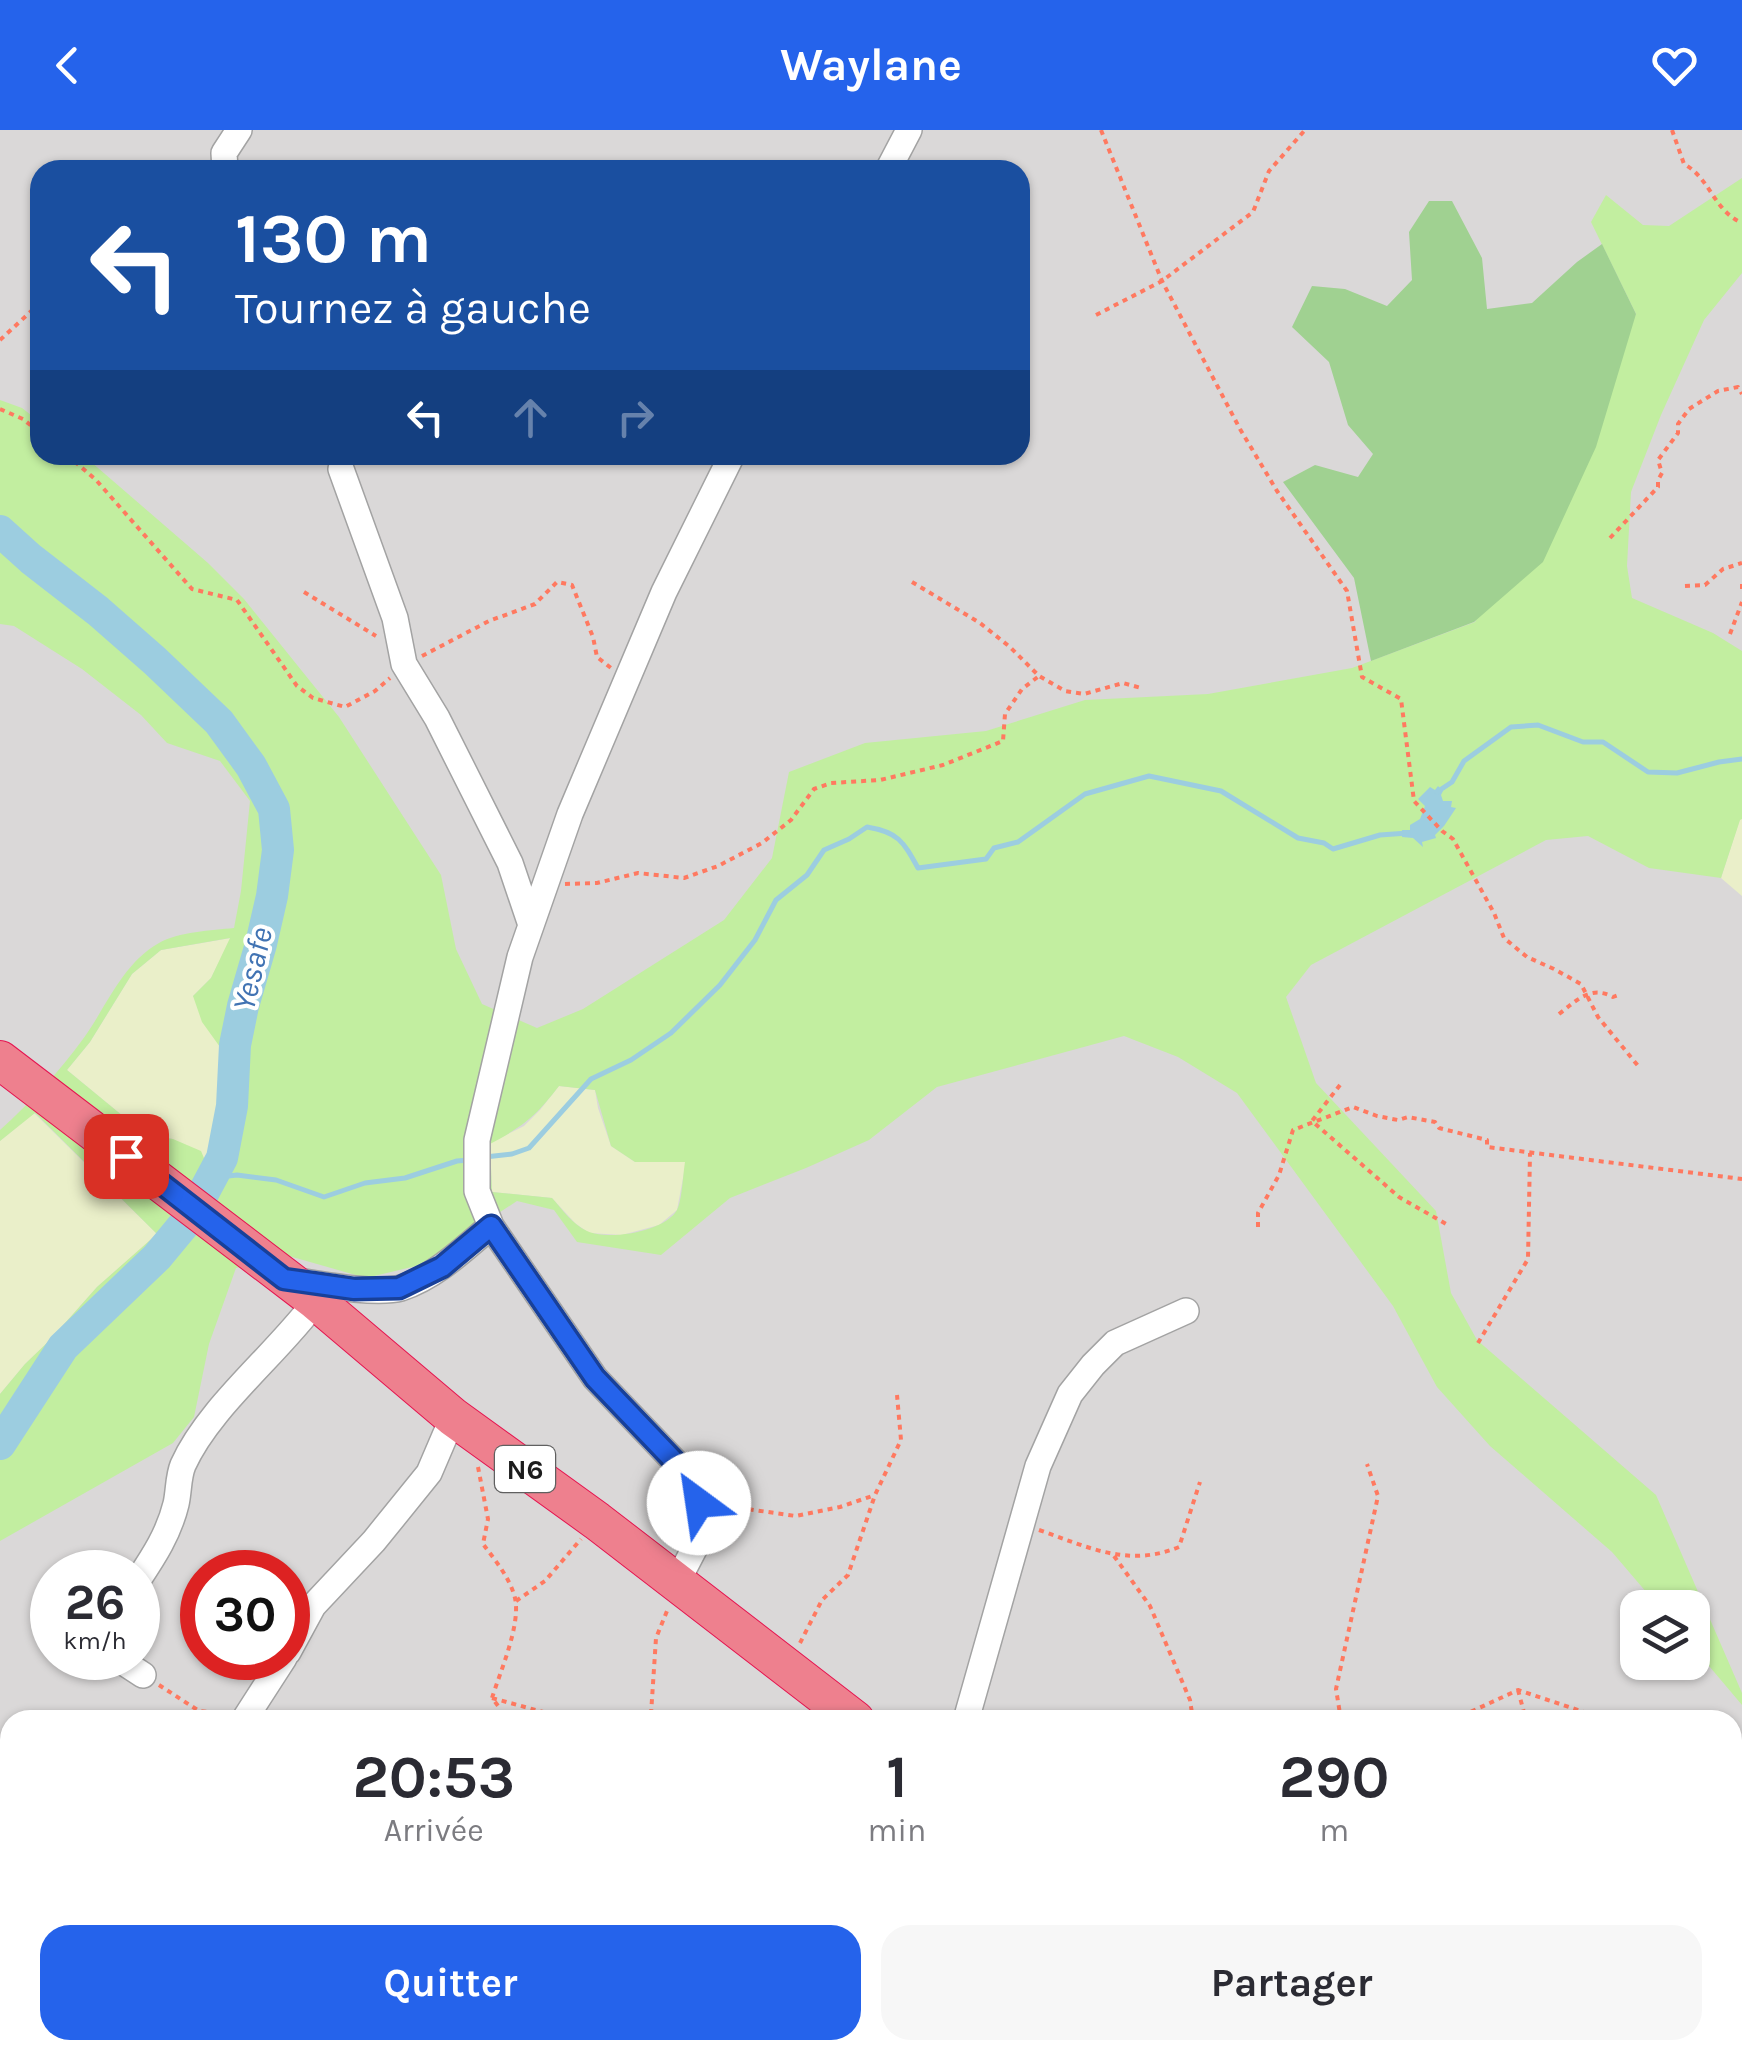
<!DOCTYPE html>
<html lang="fr">
<head>
<meta charset="utf-8">
<style>
	:root { --surface:#fff; --page:#f7f7f7; --text:#2b2b33; --muted:#7c7c81; --accent:#2563eb }
	body { margin:0; font-family:Karla,sans-serif; background:var(--page); color:var(--text); height:100vh; display:flex; flex-direction:column; font-size:38px; white-space:nowrap }
	* { box-sizing:border-box; margin:0 }
	p { font-size:32px; color:var(--muted) }
	.icon { flex:none; width:55px; height:55px; fill:none; stroke:currentColor; stroke-width:2; stroke-linecap:round; stroke-linejoin:round }
	.map { position:relative; flex:1; overflow:hidden }
	.panel { position:absolute; left:0px; top:1580px; width:1742px; height:350px; display:flex; flex-direction:column; background:var(--surface); border-radius:30px 30px 0 0; box-shadow:0 2px 8px #0004 }
	.panel>* { flex:none }
	.guide { position:absolute; left:30px; top:30px; width:1000px; height:305px; border-radius:30px; box-shadow:0 2px 8px #0004; background:#1a4fa0; color:#fff; overflow:hidden }
	.buttons { position:absolute; left:1620px; top:1460px; display:grid; gap:20px }
	.buttons a { display:grid; place-items:center; width:90px; height:90px; border-radius:20px; background:var(--surface); box-shadow:0 2px 8px #0004; font-size:50px }
	.speed { position:absolute; left:30px; top:1420px; display:flex; gap:20px; font-size:50px; font-weight:700; text-align:center }
	.speed>* { display:grid; place-content:center; width:130px; height:130px; border-radius:50%; background:var(--surface); box-shadow:0 2px 8px #0004; line-height:1 }
	.speed small { font-size:25px; font-weight:400 }
	.speed .limit { border:15px solid #d22; background:#fff; color:#111 }
	.pin { position:absolute; display:grid; place-items:center; width:85px; height:85px; color:#fff; margin:-42px; border-radius:20px; box-shadow:0 5px 15px #0006 }
	.me { position:absolute; width:110px; margin:-55px; rotate:329deg; stroke-linejoin:round; filter:drop-shadow(0 0 8px #0008) }
	.turn { display:flex; align-items:center; gap:35px; height:210px; padding:0 40px; font-size:45px }
	.turn .icon { width:130px; height:130px; stroke-width:2.5 }
	.turn b { display:block; font-size:70px; line-height:85px }
	.lanes { display:flex; align-items:center; height:95px; padding:0 40px; background:#0003; justify-content:center; gap:50px; direction:ltr }
	.lanes .off { opacity:.35 }
	.eta { display:flex; justify-content:space-evenly; align-items:center; height:170px; text-align:center }
	.eta b { font-size:60px; font-weight:700; line-height:70px }
	.cta { display:flex; gap:20px; margin-top:auto; padding:20px 40px }
	.cta a { flex:1; height:115px; border-radius:30px; background:var(--accent); color:#fff; font-size:40px; font-weight:700; line-height:115px; text-align:center }
	.cta a+a { background:var(--page); color:var(--text) }
	header { display:flex; justify-content:space-between; align-items:center; height:130px; padding:0 40px; background:var(--accent); color:#fff; font-size:45px; font-weight:700 }
	.map>svg:first-child { display:block }
	.residential { fill:#dad8d8; fill-rule:evenodd }
	.farmland { fill:#eaefc9 }
	.grass { fill:#c2eea0; fill-rule:evenodd }
	.forest { fill:#a0d191 }
	.water { fill:#9ccde0 }
	.lines { fill:none; stroke-linecap:round; stroke-linejoin:round }
	.stream { stroke:#9ccde0; stroke-width:5 }
	.river { stroke:#9ccde0; stroke-width:32 }
	.minor-casing { stroke:#a3a3a3; stroke-width:28 }
	.highway-casing { stroke:#e51450; stroke-width:40 }
	.path { stroke:#ff7960; stroke-width:4; stroke-dasharray:5 5; stroke-linecap:butt }
	.minor { stroke:#fff; stroke-width:25 }
	.highway { stroke:#ee808e; stroke-width:38 }
	.route-casing { stroke:#184099; stroke-width:25 }
	.route { stroke:#2563eb; stroke-width:18 }
	.labels { text-anchor:middle; stroke-width:8; stroke-linejoin:round; paint-order:stroke }
	.shield { fill:#fff; stroke:#606060; stroke-width:2.5 }
	.shield-label { font-size:28px; font-weight:bold; fill:#1c1c1c }
	.water-label { font-size:32px; font-style:italic; fill:#4173b3; stroke:#fff }
</style>
</head>
<body>
<header><svg class="icon" aria-label="back" viewBox="0 0 24 24"><path d="M15 5l-7 7 7 7"/></svg>Waylane<svg class="icon" aria-label="heart" viewBox="0 0 24 24"><path d="M12 20l-8-8c-3-5 5-10 8-4 3-6 11-1 8 4z"/></svg></header>
<div class="map">
<svg width="1742" height="1930" viewBox="0 0 1742 1930">
	<rect width="100%" height="100%" fill="#eeeae0"/>
	<!-- residential -->
	<path class="residential" d="M0,0H1742V1930H0ZM40,40H1020V325H40ZM52,1442H138V1528H52ZM202,1442H288V1528H202ZM1638,1478H1692V1532H1638ZM10,1590H1732V1920H10Z"/>
	<!-- farmland -->
	<path class="farmland" d="M1740,689H1742V766L1721,748Z
		M231,808L211,848L193,866L235,915L232,976L222,1028L211,1048L173,1009L146,1005L67,940L90,912L132,844L161,820Z
		M559,956L595,960L598,978L611,1016L635,1032H686L677,1080L659,1095L622,1105L589,1103L575,1093L552,1068L492,1062L490,1013L524,996L540,980Z
		M34,983L157,1104L97,1157L50,1210L25,1234L0,1264V1011Z"/>
	<!-- grass -->
	<path class="grass" d="M1742,48V143L1704,190L1661,285L1631,362L1627,436L1632,468L1713,503L1742,521V689L1740,690L1721,748L1649,738L1588,706L1546,710L1311,835L1286,867L1316,953L1436,1081L1451,1163L1477,1210L1656,1365L1742,1563V1575L1693,1517L1692,1478L1659,1477L1612,1422L1490,1316L1437,1257L1393,1176L1237,963L1178,927L1124,906L937,957L869,1010L806,1038L730,1068L661,1125L577,1112L554,1080L517,1071L420,1135L366,1148L289,1126L236,1138L209,1214L194,1287L173,1313L0,1411V1264L25,1234L50,1210L97,1157L157,1104L35,983L0,1011V1000C31,972 59,942 83,909C107,876 122,834 159,813C178,802 212,800 234,798L241,761L250,671L220,631L167,613L141,585L82,539L14,496L0,494V270L22,278L40,292V325H83L208,433L244,469L339,587L441,745L456,819L482,874L537,898L583,879L724,790L772,728L789,642L865,613L986,601L1085,570L1208,564L1352,538L1475,492L1636,184L1591,92L1606,65L1643,95L1669,96ZM230,808L211,848L193,866L202,892L220,917L235,916C233,961 233,1007 212,1047L201,1021L173,1009L146,1005L67,940L90,912L132,844L161,820ZM559,956L595,960L611,1016L635,1032H685C683,1044 682,1071 677,1080C664,1102 608,1111 587,1101C573,1095 562,1079 552,1068L492,1062L490,1014C525,995 535,987 559,956Z"/>
	<!-- forest -->
	<path class="forest" d="M1429,71H1452L1482,128L1487,179L1532,173L1577,132L1602,114L1636,184L1596,317L1543,432L1474,492L1371,531L1354,448L1283,352L1315,335L1358,347L1373,324L1348,295L1329,232L1292,197L1312,156L1345,159L1387,176L1412,150L1409,102Z"/>
	<!-- water -->
	<path class="water" d="M1438,656L1443,661L1441,665L1443,671H1452L1451,677L1456,678L1444,696L1435,705L1436,708L1422,712L1423,717L1413,708L1402,707V700H1410V695L1420,689L1425,676L1418,669L1430,657L1435,660Z"/>
	<g class="lines">
		<!-- stream -->
		<path class="stream" d="M1437,662L1452,652L1464,631L1511,597L1538,595L1583,612H1603L1648,642L1677,643L1719,632L1742,629
			M485,1027L512,1024L529,1018L591,949L631,930L671,903L720,855L755,810L776,770L807,745L824,720L849,709L867,697C898,702 903,711 918,738L986,729L994,718L1018,712L1085,664L1149,646L1221,661L1298,708L1324,713L1333,719L1380,705L1408,703
			M211,1048L237,1045L276,1050L324,1067L365,1053L405,1048L457,1031L469,1030"/>
		<!-- river -->
		<path class="river" d="M0,401L31,429L98,481L155,531L219,592L251,636L274,679L278,720L272,766L261,814L243,876L235,915L232,976L222,1028L191,1086L157,1127L63,1217L0,1314"/>
		<!-- minor casing -->
		<g class="minor-casing">
			<path id="minor" d="M225,40L224,23L239,0
				M888,40L909,0
				M341,339L395,488L404,534L437,588L510,733L531,795
				M292,1150C318,1154 376,1165 401,1158C435,1147 464,1119 491,1096
				M138,1450C154,1426 169,1403 176,1374C179,1361 178,1347 183,1335C209,1277 277,1224 316,1171
				M677,1452L704,1400L699,1373L678,1335L595,1248L491,1096L477,1061V1010L520,827L570,684L664,462L732,325
				M288,1522L313,1476L374,1411L429,1343L453,1287
				M117,1528L143,1545
				M244,1590L284,1528
				M966,1590L1038,1336L1070,1264L1093,1235L1115,1213L1186,1181"/>
		</g>
		<!-- highway casing -->
		<g class="highway-casing">
			<path id="highway" d="M0,930L316,1171L453,1287L597,1391L855,1590
				M1732,1917L1742,1919"/>
		</g>
		<!-- path -->
		<path class="path" d="M1101,0L1162,151L1240,299L1277,361L1347,461L1362,547L1401,569L1414,671L1442,701L1453,709L1494,783L1504,808L1527,827L1554,839L1581,854L1598,887L1639,937
			M1672,0L1684,34C1710,48 1714,81 1742,93
			M1096,185L1162,151L1253,82L1269,41L1305,0
			M0,210L40,173
			M0,279L23,289L40,303
			M67,325L96,350L192,459L237,470L297,556L313,568L345,577L375,561L390,548
			M1610,408L1658,357V350L1662,343L1658,330L1678,303V294L1689,279L1718,261L1738,257L1742,264
			M912,452L980,493L1010,517L1039,546L1065,561L1084,564L1123,553L1141,558
			M1742,454V459
			M1685,456L1705,455L1723,439L1742,433
			M304,462L376,506
			M1730,504L1742,472
			M422,526L489,491L535,474L557,452L572,455L593,507L597,527L611,538
			M565,754L597,753L638,743L684,748L718,736L762,713L791,690L814,659L831,653L880,650L943,635L1003,611L1005,584L1022,559L1039,546
			M1559,884C1577,870 1591,855 1613,867L1621,864
			M1340,955L1312,991L1399,1067L1446,1094
			M1258,1097V1083L1279,1045L1293,1000L1353,977L1377,986L1398,990L1408,987L1435,992L1439,998L1487,1010V1017L1742,1049
			M1478,1213L1528,1129L1530,1023
			M478,1337L488,1389L483,1414C495,1430 510,1448 515,1468C521,1495 500,1542 492,1568L499,1577L501,1590
			M719,1375L796,1386L840,1377L875,1365
			M1039,1400C1088,1417 1128,1438 1179,1417L1200,1352
			M1114,1426L1150,1476L1190,1570L1193,1590
			M516,1471L545,1451L581,1409
			M800,1513L822,1470L848,1445L875,1365L901,1310L897,1265
			M159,1555L199,1581L226,1584
			M1518,1560L1526,1590
			M492,1568L565,1588
			M651,1584L656,1508L667,1481
			M1341,1590L1336,1559L1378,1366L1367,1334
			M1453,1590L1518,1560L1608,1590
			M0,1896L10,1903
			M38,1920L45,1930
			M609,1920L624,1930
			M936,1920L952,1930
			M225,1924L245,1927L270,1920
			M113,1930L117,1920
			M222,1930L225,1920
			M807,1930L820,1920
			M1016,1930L1022,1920"/>
		<!-- minor -->
		<use href="#minor" class="minor"/>
		<!-- highway -->
		<use href="#highway" class="highway"/>
	</g>
	<g class="lines">
		<!-- route casing -->
		<g class="route-casing">
			<path id="route" d="M126,1026L284,1149L354,1159L399,1158L442,1137L491,1096L595,1248L678,1335L699,1373"/>
		</g>
		<!-- route -->
		<use href="#route" class="route"/>
	</g>
	<g class="labels">
		<!-- shield labels -->
		<rect class="shield" x="495" y="1316" width="60" height="46" rx="8"/>
		<g class="shield-label">
			<text x="525" y="1349">N6</text>
		</g>
		<!-- water labels -->
		<g class="water-label">
			<text transform="translate(252 839) rotate(-77)" y="11">Yesafe</text>
		</g>
	</g>
</svg>
<div class="buttons">
<a><svg class="icon" aria-label="layers" viewBox="0 0 24 24"><path d="M12 4l9 5-9 5-9-5zM3 14l9 5 9-5"/></svg></a>
</div>
<div class="speed"><div>26<small>km/h</small></div><div class="limit">30</div></div>
<div class="pin" style="left:126px;top:1026px;background:#d93025"><svg class="icon" aria-label="arrive" viewBox="0 0 24 24"><path d="M6 21V4h12l-3 4 3 4H6"/></svg></div>
<svg class="me" style="left:699px;top:1373px" viewBox="-20 -20 40 40"><circle r="19" fill="#fff"/><path d="M0-13L10 11 0 6-10 11z" fill="#2563eb"/></svg>
<div class="guide">
<div class="turn"><svg class="icon" aria-label="left" viewBox="0 0 24 24"><path d="M17 20v-9H6M10 6l-5 5 5 5"/></svg><div><b>130 m</b>Tournez à gauche</div></div>
<div class="lanes"><svg class="icon" aria-label="left" viewBox="0 0 24 24"><path d="M17 20v-9H6M10 6l-5 5 5 5"/></svg><svg class="icon off" aria-label="ahead" viewBox="0 0 24 24"><path d="M12 20V5M6 11l6-6 6 6"/></svg><svg class="icon off" aria-label="right" viewBox="0 0 24 24"><path d="M7 20v-9h11M14 6l5 5-5 5"/></svg></div>
</div>
<section class="panel">
<div class="eta">
<div><b>20:53</b><p>Arrivée</p></div>
<div><b>1</b><p>min</p></div>
<div><b>290</b><p>m</p></div>
</div>
<div class="cta"><a>Quitter</a><a>Partager</a></div>
</section>
</div>
</body>
</html>
